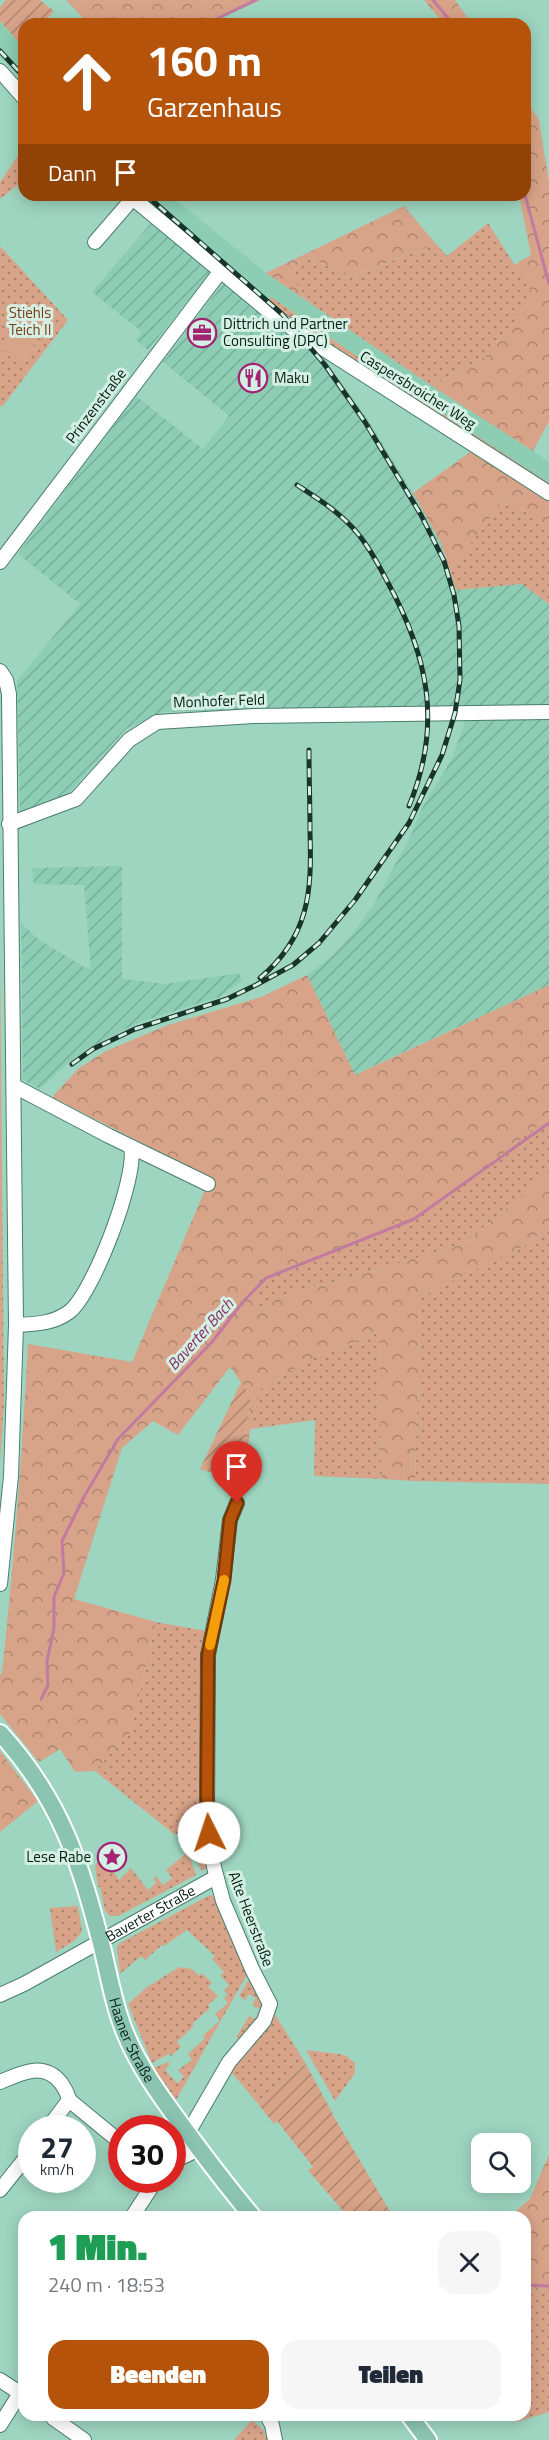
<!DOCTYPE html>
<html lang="de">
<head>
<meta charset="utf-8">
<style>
	:root { --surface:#fff; --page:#f6f6f7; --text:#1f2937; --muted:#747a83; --accent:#b45309 }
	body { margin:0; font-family:"Titillium Web",sans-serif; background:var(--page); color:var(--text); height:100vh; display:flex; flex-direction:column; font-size:22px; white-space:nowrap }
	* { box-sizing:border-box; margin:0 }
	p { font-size:20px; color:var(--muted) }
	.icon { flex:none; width:33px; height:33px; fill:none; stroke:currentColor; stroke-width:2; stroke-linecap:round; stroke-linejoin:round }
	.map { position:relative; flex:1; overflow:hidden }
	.side { position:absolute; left:18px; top:2211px; width:513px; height:210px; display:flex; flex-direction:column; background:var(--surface); border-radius:18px; box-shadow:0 3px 15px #0003 }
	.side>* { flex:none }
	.guide { position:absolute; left:18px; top:18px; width:513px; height:183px; border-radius:18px; box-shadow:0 3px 15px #0003; background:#b45309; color:#fff; overflow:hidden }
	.buttons { position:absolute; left:471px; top:2133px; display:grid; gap:12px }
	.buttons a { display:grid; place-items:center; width:60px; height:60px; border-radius:12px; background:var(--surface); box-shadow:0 3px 15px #0003; font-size:30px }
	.speed { position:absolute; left:18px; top:2115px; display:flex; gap:12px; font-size:30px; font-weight:700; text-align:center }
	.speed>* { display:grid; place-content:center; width:78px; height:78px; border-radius:50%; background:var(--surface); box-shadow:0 3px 15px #0003; line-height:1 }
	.speed small { font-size:15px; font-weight:400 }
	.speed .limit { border:9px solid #d22; background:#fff; color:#111 }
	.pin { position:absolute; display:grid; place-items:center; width:51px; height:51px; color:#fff; margin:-62px -26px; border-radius:50% 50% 50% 0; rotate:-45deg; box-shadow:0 0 6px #0007 }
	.pin .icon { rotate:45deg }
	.me { position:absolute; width:66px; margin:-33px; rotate:356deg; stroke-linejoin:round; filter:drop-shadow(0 0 4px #0008) }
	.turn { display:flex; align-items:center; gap:21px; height:126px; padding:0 30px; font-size:27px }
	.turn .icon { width:78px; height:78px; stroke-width:2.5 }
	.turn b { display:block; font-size:42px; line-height:51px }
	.then { display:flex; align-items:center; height:57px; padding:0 30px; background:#0003; gap:12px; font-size:22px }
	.round { display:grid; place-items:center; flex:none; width:63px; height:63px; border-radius:18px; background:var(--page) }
	.overview { display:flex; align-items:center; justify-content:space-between; height:102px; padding:0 30px }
	h1 { font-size:36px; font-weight:800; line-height:45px; color:#1e9e55 }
	.cta { display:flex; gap:12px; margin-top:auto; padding:12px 30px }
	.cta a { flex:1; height:69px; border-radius:18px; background:var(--accent); color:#fff; font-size:24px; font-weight:800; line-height:69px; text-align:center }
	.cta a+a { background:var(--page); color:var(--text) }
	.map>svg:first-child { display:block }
	.built { fill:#8ccdb4 }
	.industrial { fill:url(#industrial-furrows) }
	.grass { fill:url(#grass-dots) }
	.forest { fill:url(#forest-crowns) }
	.garden { fill:url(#garden-furrows) }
	.pitch { fill:#d8a489 }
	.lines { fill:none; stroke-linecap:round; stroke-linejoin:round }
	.stream { stroke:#c27b9f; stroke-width:3 }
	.minor-casing { stroke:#497e6b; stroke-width:16 }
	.major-casing { stroke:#fff; stroke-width:20 }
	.minor { stroke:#fff; stroke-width:14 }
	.major { stroke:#8bc5b2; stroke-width:16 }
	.rail-casing { stroke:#19342a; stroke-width:5 }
	.rail { stroke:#d4efe4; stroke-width:3; stroke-dasharray:9; stroke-linecap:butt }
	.route-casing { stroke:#753606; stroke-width:15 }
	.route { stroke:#b45309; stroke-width:10 }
	.slow { stroke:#f59e0b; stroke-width:10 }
	.labels { text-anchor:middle; stroke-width:6; stroke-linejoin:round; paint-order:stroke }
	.park-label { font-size:15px; fill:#7e3d15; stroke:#d4efe4 }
	.poi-label { font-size:15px; fill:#061d15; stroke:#d4efe4; text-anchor:start }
	.street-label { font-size:15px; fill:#061d15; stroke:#d4efe4 }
	.water-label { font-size:16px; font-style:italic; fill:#873162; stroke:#d4efe4 }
</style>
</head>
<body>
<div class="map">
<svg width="549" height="2440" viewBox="0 0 549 2440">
	<defs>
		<pattern id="industrial-furrows" width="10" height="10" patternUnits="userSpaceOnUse" patternTransform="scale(1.5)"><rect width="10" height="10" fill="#8ccdb4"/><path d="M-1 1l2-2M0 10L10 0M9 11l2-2" fill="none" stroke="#77b09a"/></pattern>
		<pattern id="grass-dots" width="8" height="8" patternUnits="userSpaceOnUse" patternTransform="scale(1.5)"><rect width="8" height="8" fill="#d8a489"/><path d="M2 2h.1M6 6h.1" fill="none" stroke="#ad856f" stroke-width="1.8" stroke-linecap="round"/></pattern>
		<pattern id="forest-crowns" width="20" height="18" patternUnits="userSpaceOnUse" patternTransform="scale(1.5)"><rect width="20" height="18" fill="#d8a489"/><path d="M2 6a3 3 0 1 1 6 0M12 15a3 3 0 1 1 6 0" fill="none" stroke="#ad856f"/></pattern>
		<pattern id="garden-furrows" width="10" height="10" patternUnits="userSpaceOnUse" patternTransform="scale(1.5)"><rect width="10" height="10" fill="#d8a489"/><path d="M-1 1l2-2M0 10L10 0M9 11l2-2" fill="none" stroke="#ad856f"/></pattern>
	</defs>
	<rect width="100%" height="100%" fill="#9ed5c0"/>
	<!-- built -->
	<path class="built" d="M0,21L24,48V82L0,56Z
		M142,195H170L266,273L432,386L533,451L549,462V483L387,377L271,297L266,304Z"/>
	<!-- industrial -->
	<path class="industrial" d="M151,223L211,272L148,350L136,340L142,332L92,292Z
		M224,282L320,353L369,421L413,493L441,543L456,590L522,584L549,604V985L354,1075L307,975L332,956L355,931L375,902L412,833L421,810L451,760L464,726L463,708L355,707L163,712L126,729L68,794L22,812L20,811L17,681L80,604L18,554L136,396L203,449L229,416L163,362Z
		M122,866V979L166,984L239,973L242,981L219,997L140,1022L109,1037L74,1058L40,1089L23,1080L21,923L38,939L84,967L91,969L84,885L34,884L32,868Z"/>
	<!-- grass -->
	<path class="grass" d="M24,147V180L0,199V182Z
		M488,223L533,294L512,325L485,357L432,386L307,301L292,277L297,264L309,258L353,276L436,244L447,256Z
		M0,246L68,320L2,407L0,405Z
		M271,297L387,377L549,483V490L266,304Z
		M505,498L549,528V604L522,584L456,590L450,571Z
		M0,937L4,1405L0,1463Z
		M549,1117V1173L465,1243L360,1275L291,1293L257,1309V1280L341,1246L507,1149Z
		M549,1226V1484L415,1481L420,1297L524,1246Z
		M379,1332L382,1479L314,1476L315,1420L250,1429L261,1388L315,1357Z
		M156,1622L206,1631L208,1867L202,1871L183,1834H174L95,1771L131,1731Z
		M188,1852L196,1875L118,1916H110L105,1911L100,1887H98L95,1866L97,1863L115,1873L119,1880L131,1868L148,1890L156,1883L154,1880L155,1875L163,1885L172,1878L166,1870Z
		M210,1895L217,1899L249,1971L176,2100L154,2068L168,2062L170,2064L165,2070L177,2083L184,2077L178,2070L192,2060L188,2054L205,2038L203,2036L220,2020L215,2014L228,2003L224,1998L228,1995L224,1991L229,1985L220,1975L224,1972L212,1959L215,1956L187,1930L164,1946L162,1945L145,1960L141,1956L120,1974L117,1947L120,1943Z
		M78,1906L82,1932L73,1942L56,1952L50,1908Z
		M179,1967L192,1969L199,1976L202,1973L212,1983L208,1987L218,1996L208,2005L210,2008L192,2024L194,2026L177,2042L181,2047L171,2056L169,2054L152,2063L128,2004L147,1987Z
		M251,1976L263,1995L265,2011L240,2043L237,2036L249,2016L255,2019L260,2009L252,2005L256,1998L249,1994L245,2000L239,1996Z
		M274,2013L306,2064L258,2104L228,2068Z
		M306,2050L345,2055L355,2063V2073L335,2101Z
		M549,2289V2412L516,2422L510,2415H525V2290Z
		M252,2420L264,2431L267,2440H234Z"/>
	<!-- forest -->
	<path class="forest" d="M66,0H261L199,24H89Z
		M424,0H455L472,24H444Z
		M525,99L539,120L549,182V421L533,451L432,386L485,357L512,325L533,294L514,265L531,255L519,195H525Z
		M404,206L436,244L353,276L309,258L297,264L292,277L307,301L266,273Z
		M473,450L549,499V528L505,498L450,571L441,543L413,493Z
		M307,975L355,1075L549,985V1117L431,1210L257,1280V1309L291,1293L360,1275L465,1243L549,1173V1226L524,1246L420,1297L415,1481L382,1479L379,1332L315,1357L261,1388L250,1431L243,1483L238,1481L251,1396L230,1367L178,1435L153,1421L122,1448L74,1599L156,1622L131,1731L95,1771L75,1772L60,1749L39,1762L0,1714V1676L2,1672C14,1563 22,1454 28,1344L132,1362L210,1178L52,1097L79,1068L106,1051L168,1025L261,997Z
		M0,1751L38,1801L0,1832Z
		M549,2154V2289L525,2290V2217H509L530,2199Z"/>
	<!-- garden -->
	<path class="garden" d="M6,0H40L54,11L43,24H24V48L0,21V7Z
		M241,1382L251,1396L238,1481L200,1469Z
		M306,2064L337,2122L391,2213L386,2217H348L308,2170L313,2167L277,2121L274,2124L258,2104Z"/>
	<!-- pitch -->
	<path class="pitch" d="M32,304L53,320L19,364L0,349V344Z"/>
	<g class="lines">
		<!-- stream -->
		<path class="stream" d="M433,0L453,24
			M206,24L256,0
			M525,195L549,284
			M41,1699L48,1685L47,1661L54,1628V1597L64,1573L62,1541L84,1497L118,1439L212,1342L242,1303L266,1278L414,1219L549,1123
			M525,2285L549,2286"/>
		<!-- minor casing -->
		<g class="minor-casing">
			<g id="minor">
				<path d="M0,71L24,98"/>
				<path d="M129,195L272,314L299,333L549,493"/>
				<path d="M95,242L133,198"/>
				<path d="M0,562L220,272"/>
				<path d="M0,671L6,680L9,694L16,1325L11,1476L0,1584"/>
				<path d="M9,824L76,799L129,740L157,722L254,716L549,712"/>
				<path d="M14,1086L109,1136L208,1184"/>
				<path d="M16,1325C34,1324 53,1324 69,1312C93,1294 138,1176 131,1147"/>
				<path id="s1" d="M0,1995L24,1984L216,1877"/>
				<path d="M0,2082C21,2073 44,2061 61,2083C65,2089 68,2093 69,2100L48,2128"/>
				<path d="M69,2100L114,2137"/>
				<path d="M172,2154L192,2126L229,2062L264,2021L270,2004L252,1969L223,1901L214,1867L207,1817L208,1655L223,1580L230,1520L237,1503"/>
				<path d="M172,2162L199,2149"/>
				<path d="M0,2190L32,2150"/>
				<path d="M132,2217L156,2180"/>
				<path d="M0,2380L20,2393"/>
				<path d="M267,2415L272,2425L275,2440"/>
				<path d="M53,2418L84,2440"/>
				<path d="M0,2425L24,2387"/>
			</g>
		</g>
		<!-- major casing -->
		<g class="major-casing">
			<g id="major">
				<path id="s2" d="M0,1733C61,1800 80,1862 102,1947C109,1976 114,2007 126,2035C139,2066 158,2093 178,2120C202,2153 226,2185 253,2217"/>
				<path d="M409,2415L428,2440"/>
			</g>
		</g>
		<!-- minor -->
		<use href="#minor" class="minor"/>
		<!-- major -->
		<use href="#major" class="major"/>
		<!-- rail casing -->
		<g class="rail-casing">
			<path id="rail" d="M0,51L24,77
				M297,485C317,498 336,510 352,527C367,543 377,562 387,581C428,656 443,724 409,806
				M260,978C309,937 312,892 310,833C310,805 309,778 309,750
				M72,1064L93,1049L135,1029L227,999L256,985L293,965L319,943L355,900L409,823L442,755L455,713L460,680L459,626L454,595L444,561L421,515L365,422L325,365L282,314L146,195"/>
		</g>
		<!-- rail -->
		<use href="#rail" class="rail"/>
	</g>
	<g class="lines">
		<!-- route casing -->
		<g class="route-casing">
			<path id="route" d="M209,1833L207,1795L208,1655L224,1580L230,1520L237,1503"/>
		</g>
		<!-- route -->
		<use href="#route" class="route"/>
		<!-- slow -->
		<path class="slow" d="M210,1645L224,1580"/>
	</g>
	<!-- icons -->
	<defs>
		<g id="office-ring" transform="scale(1.5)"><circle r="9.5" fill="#d4efe4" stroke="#a42272" stroke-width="1.5"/><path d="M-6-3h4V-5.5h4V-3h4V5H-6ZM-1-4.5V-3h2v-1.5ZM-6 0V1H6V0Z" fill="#a42272"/></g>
		<g id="restaurant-ring" transform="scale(1.5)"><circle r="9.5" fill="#d4efe4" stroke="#a42272" stroke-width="1.5"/><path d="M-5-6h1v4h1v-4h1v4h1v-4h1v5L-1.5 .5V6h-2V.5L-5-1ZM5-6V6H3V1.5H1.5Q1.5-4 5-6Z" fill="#a42272"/></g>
		<g id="sight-ring" transform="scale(1.5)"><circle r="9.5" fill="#d4efe4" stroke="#a42272" stroke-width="1.5"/><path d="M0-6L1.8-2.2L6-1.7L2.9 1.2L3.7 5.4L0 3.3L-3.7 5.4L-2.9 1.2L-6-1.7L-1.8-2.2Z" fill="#a42272"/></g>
	</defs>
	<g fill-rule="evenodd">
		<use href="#office-ring" x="202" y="333"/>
		<use href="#restaurant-ring" x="253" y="378"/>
		<use href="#sight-ring" x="112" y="1857"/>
	</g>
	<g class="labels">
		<!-- park labels -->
		<g class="park-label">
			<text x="30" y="318">Stiehls<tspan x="30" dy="17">Teich II</tspan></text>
		</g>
		<!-- poi labels -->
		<g class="poi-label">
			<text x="223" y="329">Dittrich und Partner<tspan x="223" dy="17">Consulting (DPC)</tspan></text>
			<text x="274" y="383">Maku</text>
			<text x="91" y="1862" text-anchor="end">Lese Rabe</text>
		</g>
		<!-- street labels -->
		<g class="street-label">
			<text transform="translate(418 390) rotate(32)" y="5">Caspersbroicher Weg</text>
			<text transform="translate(96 406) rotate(-53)" y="5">Prinzenstraße</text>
			<text transform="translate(219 701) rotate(-2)" y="5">Monhofer Feld</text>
			<text dy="5" stroke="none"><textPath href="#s1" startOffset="171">Baverter Straße</textPath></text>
			<text transform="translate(251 1919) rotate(69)" y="5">Alte Heerstraße</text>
			<text dy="5" stroke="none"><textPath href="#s2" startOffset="338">Haaner Straße</textPath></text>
		</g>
		<!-- water labels -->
		<g class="water-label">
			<text transform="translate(200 1334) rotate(-48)" y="6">Baverter Bach</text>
		</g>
	</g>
</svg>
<div class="buttons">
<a><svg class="icon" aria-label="search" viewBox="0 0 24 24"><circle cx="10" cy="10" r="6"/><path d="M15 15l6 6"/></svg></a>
</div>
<div class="speed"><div>27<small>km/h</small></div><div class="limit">30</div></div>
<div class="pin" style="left:237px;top:1503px;background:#d93025"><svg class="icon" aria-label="arrive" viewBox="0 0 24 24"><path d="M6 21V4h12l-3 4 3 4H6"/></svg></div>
<svg class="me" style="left:209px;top:1833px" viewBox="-20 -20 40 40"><circle r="19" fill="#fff"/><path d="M0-13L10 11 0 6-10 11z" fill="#b45309"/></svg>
<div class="guide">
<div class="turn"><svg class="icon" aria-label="ahead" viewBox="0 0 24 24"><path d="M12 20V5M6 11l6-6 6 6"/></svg><div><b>160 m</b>Garzenhaus</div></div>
<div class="then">Dann<svg class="icon" aria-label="arrive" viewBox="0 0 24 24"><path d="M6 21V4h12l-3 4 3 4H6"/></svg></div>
</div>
<section class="side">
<div class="overview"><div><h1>1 Min.</h1><p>240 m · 18:53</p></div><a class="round"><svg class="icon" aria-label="close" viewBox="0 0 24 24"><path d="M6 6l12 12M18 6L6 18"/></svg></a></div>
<div class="cta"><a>Beenden</a><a>Teilen</a></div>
</section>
</div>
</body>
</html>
